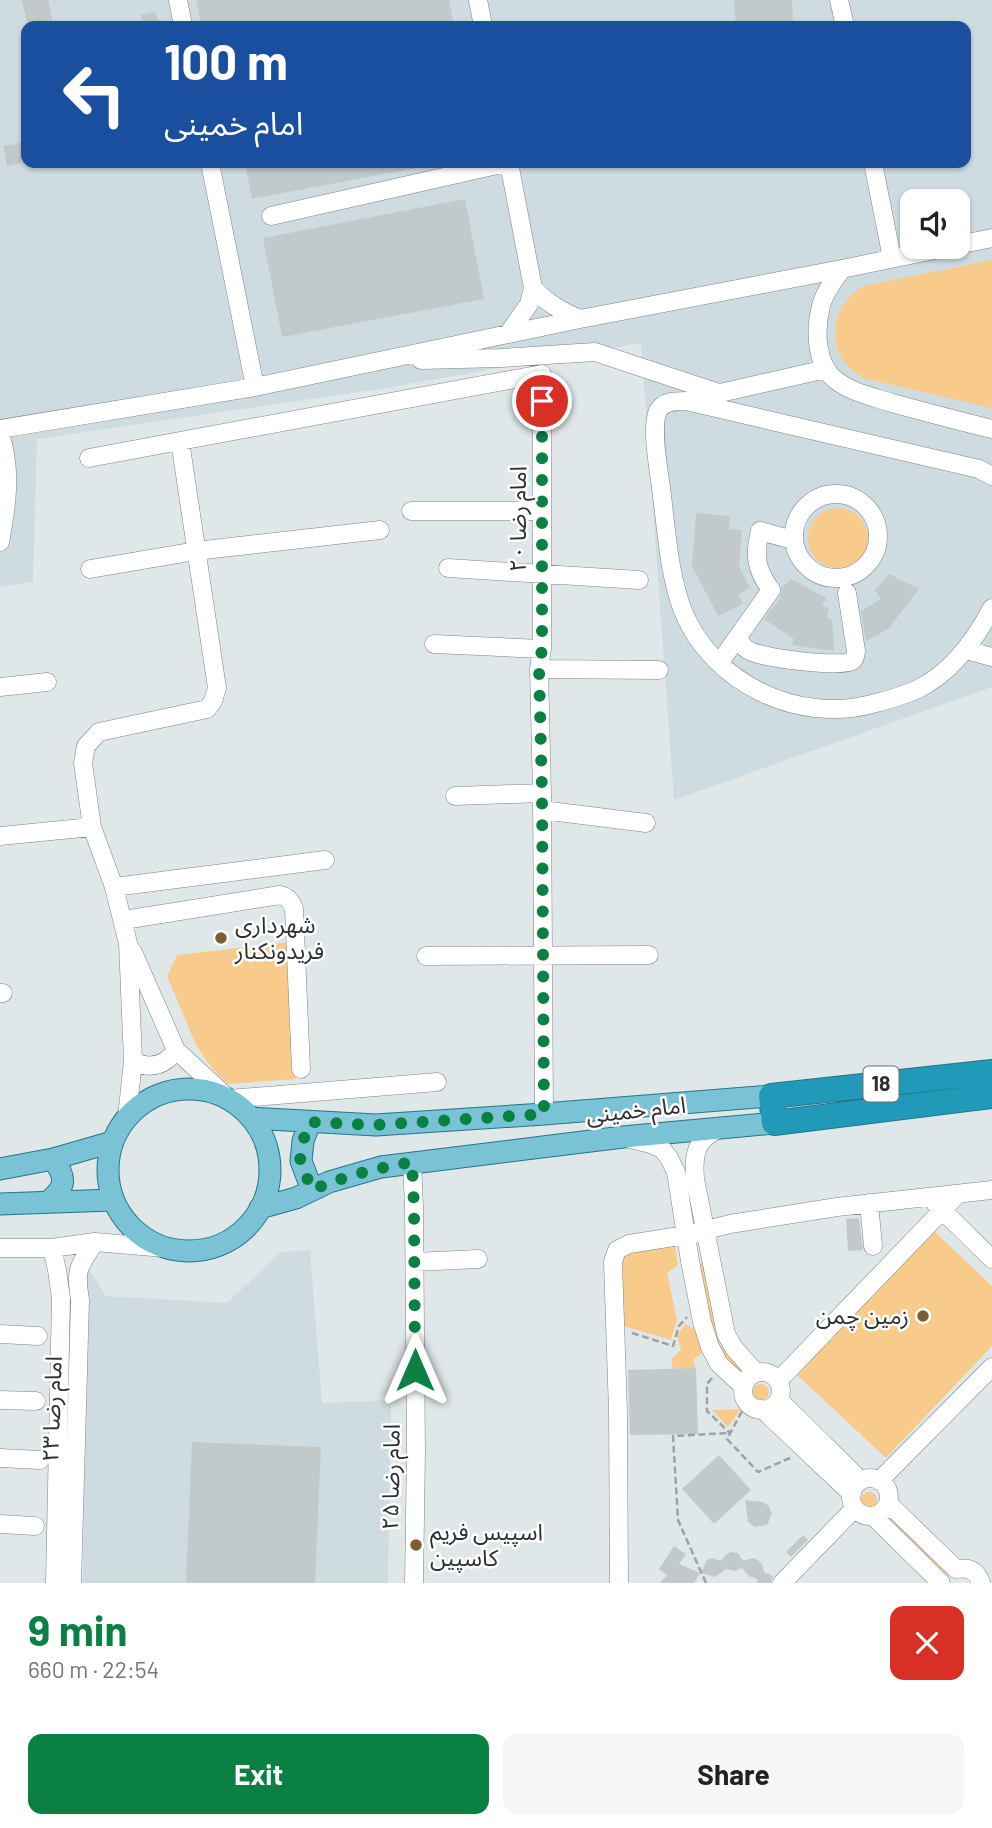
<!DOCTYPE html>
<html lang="en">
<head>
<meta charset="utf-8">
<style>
	:root { --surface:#fff; --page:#f6f6f6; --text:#222; --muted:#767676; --accent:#0b8043 }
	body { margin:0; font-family:Barlow,"Noto Sans Arabic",sans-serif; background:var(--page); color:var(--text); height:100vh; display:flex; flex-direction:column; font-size:26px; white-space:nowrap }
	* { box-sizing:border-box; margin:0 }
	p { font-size:23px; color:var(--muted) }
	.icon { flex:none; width:38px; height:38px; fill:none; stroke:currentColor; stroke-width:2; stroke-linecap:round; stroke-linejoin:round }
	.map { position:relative; height:1583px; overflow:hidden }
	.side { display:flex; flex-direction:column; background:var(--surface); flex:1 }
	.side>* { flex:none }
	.top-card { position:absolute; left:21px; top:21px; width:950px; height:147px; border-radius:14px; box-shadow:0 2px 5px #0004; background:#1a4fa0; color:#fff; overflow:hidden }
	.buttons { position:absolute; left:900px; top:189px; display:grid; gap:14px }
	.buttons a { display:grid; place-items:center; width:70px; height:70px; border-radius:14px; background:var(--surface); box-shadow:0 2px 5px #0004; font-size:35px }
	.pin { position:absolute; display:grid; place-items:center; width:60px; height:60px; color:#fff; margin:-30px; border:4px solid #fff; border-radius:50%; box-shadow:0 2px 7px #0007 }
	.me { position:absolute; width:77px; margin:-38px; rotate:0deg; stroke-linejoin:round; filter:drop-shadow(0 0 5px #0008) }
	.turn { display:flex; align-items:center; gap:24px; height:147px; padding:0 28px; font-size:32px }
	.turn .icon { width:91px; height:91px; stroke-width:2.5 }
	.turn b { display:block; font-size:49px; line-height:60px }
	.round { display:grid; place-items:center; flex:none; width:74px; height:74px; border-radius:14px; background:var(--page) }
	.headline { display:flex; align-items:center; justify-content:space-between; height:119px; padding:0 28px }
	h1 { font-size:42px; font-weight:700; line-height:52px; color:var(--accent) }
	.primary-button { display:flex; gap:14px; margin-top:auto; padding:14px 28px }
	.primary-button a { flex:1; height:80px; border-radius:14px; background:var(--accent); color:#fff; font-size:28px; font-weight:700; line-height:80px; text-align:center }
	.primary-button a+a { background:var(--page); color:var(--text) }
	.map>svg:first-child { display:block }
	.built { fill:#cedce1; fill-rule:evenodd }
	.green { fill:#f8cb8b }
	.building { fill:#c2c9cb }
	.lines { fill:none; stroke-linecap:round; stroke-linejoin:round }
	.minor-casing { stroke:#7d8385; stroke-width:19 }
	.major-casing { stroke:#257589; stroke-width:23 }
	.highway-casing { stroke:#257589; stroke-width:26 }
	.path { stroke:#9da2a3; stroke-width:2.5; stroke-dasharray:7 3.5; stroke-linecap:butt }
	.minor { stroke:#fff; stroke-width:18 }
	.major { stroke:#7ac2d5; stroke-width:21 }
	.highway { stroke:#219ab9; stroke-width:24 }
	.route { stroke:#0b8043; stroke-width:12; stroke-dasharray:0 21.6 }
	.poi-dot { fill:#7c5e32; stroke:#fff; stroke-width:2.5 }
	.labels { text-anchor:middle; stroke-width:5; stroke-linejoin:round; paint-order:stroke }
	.shield { fill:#fff; stroke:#6c6d6e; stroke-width:2 }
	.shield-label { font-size:21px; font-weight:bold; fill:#2d2f30 }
	.street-label { font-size:23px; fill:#2d2f30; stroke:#fff }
	.poi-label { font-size:23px; fill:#2d2f30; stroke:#fff; text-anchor:start }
</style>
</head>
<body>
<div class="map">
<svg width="992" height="1583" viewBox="0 0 992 1583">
	<rect width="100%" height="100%" fill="#e0e7e9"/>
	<!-- built -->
	<path class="built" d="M0,0H992V687L674,800L641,343L380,389L37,439L33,582L0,587ZM26,26H966V163H26ZM912,201H957V247H912Z
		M310,1250L322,1403L391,1400L388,1583H83L86,1270L88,1267L106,1296L227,1303L281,1252Z"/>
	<!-- green -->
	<path class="green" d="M992,260V408L863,378C855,372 847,367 842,359C827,332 838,301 863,286Z
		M808 538a30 30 0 1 1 60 0a30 30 0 1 1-60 0Z
		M290,942L296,1079L228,1084L211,1067L196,1045L167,976L177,955Z
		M934,1231L992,1286V1346L886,1458L797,1375Z
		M675,1246L678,1265L667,1273L677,1320L671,1340L623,1326L621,1263L625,1255L629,1252Z
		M702,1263L719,1344L744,1372L742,1376L715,1347L697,1264Z
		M685,1324L696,1330L704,1352L693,1360L696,1368L673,1369L671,1359L681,1350L677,1336Z
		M753 1392a8 8 0 1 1 16 0a8 8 0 1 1-16 0Z
		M741,1409L728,1427L712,1410Z
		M861 1500a8 8 0 1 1 16 0a8 8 0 1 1-16 0Z
		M889,1513L950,1574L945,1578L885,1517Z"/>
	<!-- building -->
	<path class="building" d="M22,0H48L54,26H28Z
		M196,0H449L454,26H201Z
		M734,0H792L793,22L736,25Z
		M156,12L159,26H143L141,15Z
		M26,142V162L7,166L3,146Z
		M245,163H415L416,168L252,199Z
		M465,199L484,299L282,337L263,238Z
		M696,513L730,516L729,529L742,530L739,567L750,588L738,595L743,604L718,616L692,566Z
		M889,574L919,589L889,628L866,641L861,611L881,599L875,590Z
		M791,579L826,598L822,606L829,608L827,618L832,620L834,651L792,645L794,639L764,619L779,600L782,591V587Z
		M859,1218L863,1250L848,1251L846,1219Z
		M696,1368L698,1434L630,1435L628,1370Z
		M192,1442L321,1447L315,1583H186Z
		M719,1455L751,1490L714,1524L682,1489Z
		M745,1500L763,1502L769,1506L772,1514L767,1525L755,1527L748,1522Z
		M803,1535L808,1540L791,1557L786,1552Z
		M674,1546L686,1554L679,1564L700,1573L694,1583H660L667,1575L659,1569Z
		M732,1552L738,1553L743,1561L753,1558L758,1560L762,1564L764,1572L773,1576L771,1583H757V1579L749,1576L742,1568L735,1571L726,1569L715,1577L701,1573L707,1560L712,1558L721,1561L726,1554Z"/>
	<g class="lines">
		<!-- minor casing -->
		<g class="minor-casing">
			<path id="minor" d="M178,0L183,26
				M478,0L483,26
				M839,0L845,26
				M210,163L255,387
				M873,163L892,258
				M271,216L506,163
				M957,245L992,238
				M842,269C834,280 824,293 821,306C815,330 815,365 837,381C853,393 874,397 892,403C925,412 959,421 992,429
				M533,288C547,303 561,311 580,319
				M508,334L529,304L533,288L509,163
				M421,360L501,358L595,352L719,393
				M707,396L826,369
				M0,429L255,387L580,319L842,269L949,247
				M0,434C12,470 7,505 0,542
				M89,458L180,441
				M992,476L979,469L686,401C676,401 663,401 658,411C650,428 660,476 662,496C667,535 669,574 683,611C712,683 798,724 872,704C888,700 903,696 918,689C951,673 975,640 992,608
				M794 536a42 42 0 1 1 84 0a42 42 0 1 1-84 0Z
				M411,511H542
				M448,568L639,580
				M90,569L196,551L380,530
				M736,639C740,642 744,648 748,650C760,658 841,668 852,661C856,658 855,656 856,651L847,593
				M434,644L542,649
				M966,650L992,657
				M720,662L771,590C756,570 754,555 760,531L793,540
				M539,669L659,670
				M0,687L47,682
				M455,796L542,793
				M542,810L646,823
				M0,836L92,827
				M114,887L325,860
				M124,920L280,895C288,897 291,901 294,909L301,1069
				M133,952L176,1050L229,1099L437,1082
				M426,956L649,955
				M0,993H3
				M133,1061C150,1070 165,1066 176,1050
				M127,1117L133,1061L128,943L114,887L92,827L83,763L86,746L99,732L207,709L213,701L217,688L180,441L542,374V649L539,669L542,793L544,1114
				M720,1128C696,1140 693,1153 695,1179L726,1334L734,1348L756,1373
				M630,1139L651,1144L662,1149L669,1158L676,1172L690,1261L702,1322L710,1347L719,1364L744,1387
				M412,1162L414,1207L416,1451L414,1583
				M869,1203L873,1246
				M935,1203L992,1259
				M0,1248H52L95,1242L165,1248
				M52,1248L57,1270L61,1298L55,1583
				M415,1262L478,1259
				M0,1334L38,1336
				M743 1391a19 19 0 1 1 38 0a19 19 0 1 1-38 0Z
				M778,1381L958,1194
				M0,1400L36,1401
				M779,1400L861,1481
				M762,1409L852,1494
				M0,1458L40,1460
				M851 1497a19 19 0 1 1 38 0a19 19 0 1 1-38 0Z
				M879,1481L992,1367
				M888,1503L956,1569C968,1567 977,1570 981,1583
				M873,1516L941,1583
				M0,1524L35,1526
				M72,1583L80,1300C75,1269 78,1268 95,1242
				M619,1583L618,1412L613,1262L617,1250L629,1244L686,1235L730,1224L837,1207L992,1190
				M782,1583L855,1508"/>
		</g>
		<!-- major casing -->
		<g class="major-casing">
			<path id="major" d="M108 1170a81 81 0 1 1 162 0a81 81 0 1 1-162 0Z
				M251,1118L376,1125L544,1114L771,1096
				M310,1122L303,1141L301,1161L312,1190
				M0,1169L53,1159L112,1142
				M48,1202C66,1187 67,1178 53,1159
				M0,1204L113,1200
				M260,1208L296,1198L329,1182L381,1167L623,1137L774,1123"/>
		</g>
		<!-- highway casing -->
		<g class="highway-casing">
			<path id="highway" d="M992,1072L771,1096L774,1123L992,1096"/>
		</g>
		<!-- path -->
		<path class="path" d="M632,1333L673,1346L679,1326L687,1317
			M712,1378L707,1384V1411L730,1433
			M747,1402L727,1439L758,1472L790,1458
			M706,1583L678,1520L673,1436L730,1433"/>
		<!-- minor -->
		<use href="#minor" class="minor"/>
		<!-- major -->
		<use href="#major" class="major"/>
		<!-- highway -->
		<use href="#highway" class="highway"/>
	</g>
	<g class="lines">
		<!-- route -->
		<path class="route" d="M415,1370L414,1207L412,1162C378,1168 344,1176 312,1190L300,1161L303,1141L310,1122L376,1125L544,1114L542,793L539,668L542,649V401"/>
	</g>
	<!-- markers -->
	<g class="poi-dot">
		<circle cx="221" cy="938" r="7"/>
		<circle cx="923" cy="1316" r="7"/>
		<circle cx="416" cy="1545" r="7"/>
	</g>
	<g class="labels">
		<!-- shield labels -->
		<rect class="shield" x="863.5" y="1066.5" width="35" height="35" rx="5"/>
		<g class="shield-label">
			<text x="881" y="1091">18</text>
		</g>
		<!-- street labels -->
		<g class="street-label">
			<text transform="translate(518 519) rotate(-90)" y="8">امام رضا ۲۰</text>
			<text transform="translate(636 1110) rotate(-6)" y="8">امام خمینی</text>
			<text transform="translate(52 1409) rotate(-88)" y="8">امام رضا ۲۳</text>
			<text transform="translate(391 1477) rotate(-89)" y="8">امام رضا ۲۵</text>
		</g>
		<!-- poi labels -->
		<g class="poi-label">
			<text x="235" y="933">شهرداری<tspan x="235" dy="26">فریدونکنار</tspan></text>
			<text x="909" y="1324" text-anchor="end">زمین چمن</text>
			<text x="430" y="1540">اسپیس فریم<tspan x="430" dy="26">کاسپین</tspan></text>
		</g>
	</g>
</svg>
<div class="buttons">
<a><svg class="icon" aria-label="sound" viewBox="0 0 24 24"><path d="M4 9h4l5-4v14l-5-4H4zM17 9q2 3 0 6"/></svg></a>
</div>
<div class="pin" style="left:542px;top:401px;background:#d93025"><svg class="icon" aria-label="arrive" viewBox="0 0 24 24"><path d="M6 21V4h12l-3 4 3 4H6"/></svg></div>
<svg class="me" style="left:415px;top:1370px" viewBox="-20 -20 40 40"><path d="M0-17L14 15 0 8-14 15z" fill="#0b8043" stroke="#fff" stroke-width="4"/></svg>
<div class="top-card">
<div class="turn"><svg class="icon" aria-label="left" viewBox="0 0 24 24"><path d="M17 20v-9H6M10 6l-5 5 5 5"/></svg><div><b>100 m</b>امام خمینی</div></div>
</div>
</div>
<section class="side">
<div class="headline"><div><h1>9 min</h1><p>660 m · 22:54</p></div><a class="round" style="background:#d93025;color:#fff"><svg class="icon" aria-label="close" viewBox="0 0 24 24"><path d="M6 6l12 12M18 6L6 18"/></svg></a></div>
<div class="primary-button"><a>Exit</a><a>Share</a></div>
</section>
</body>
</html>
